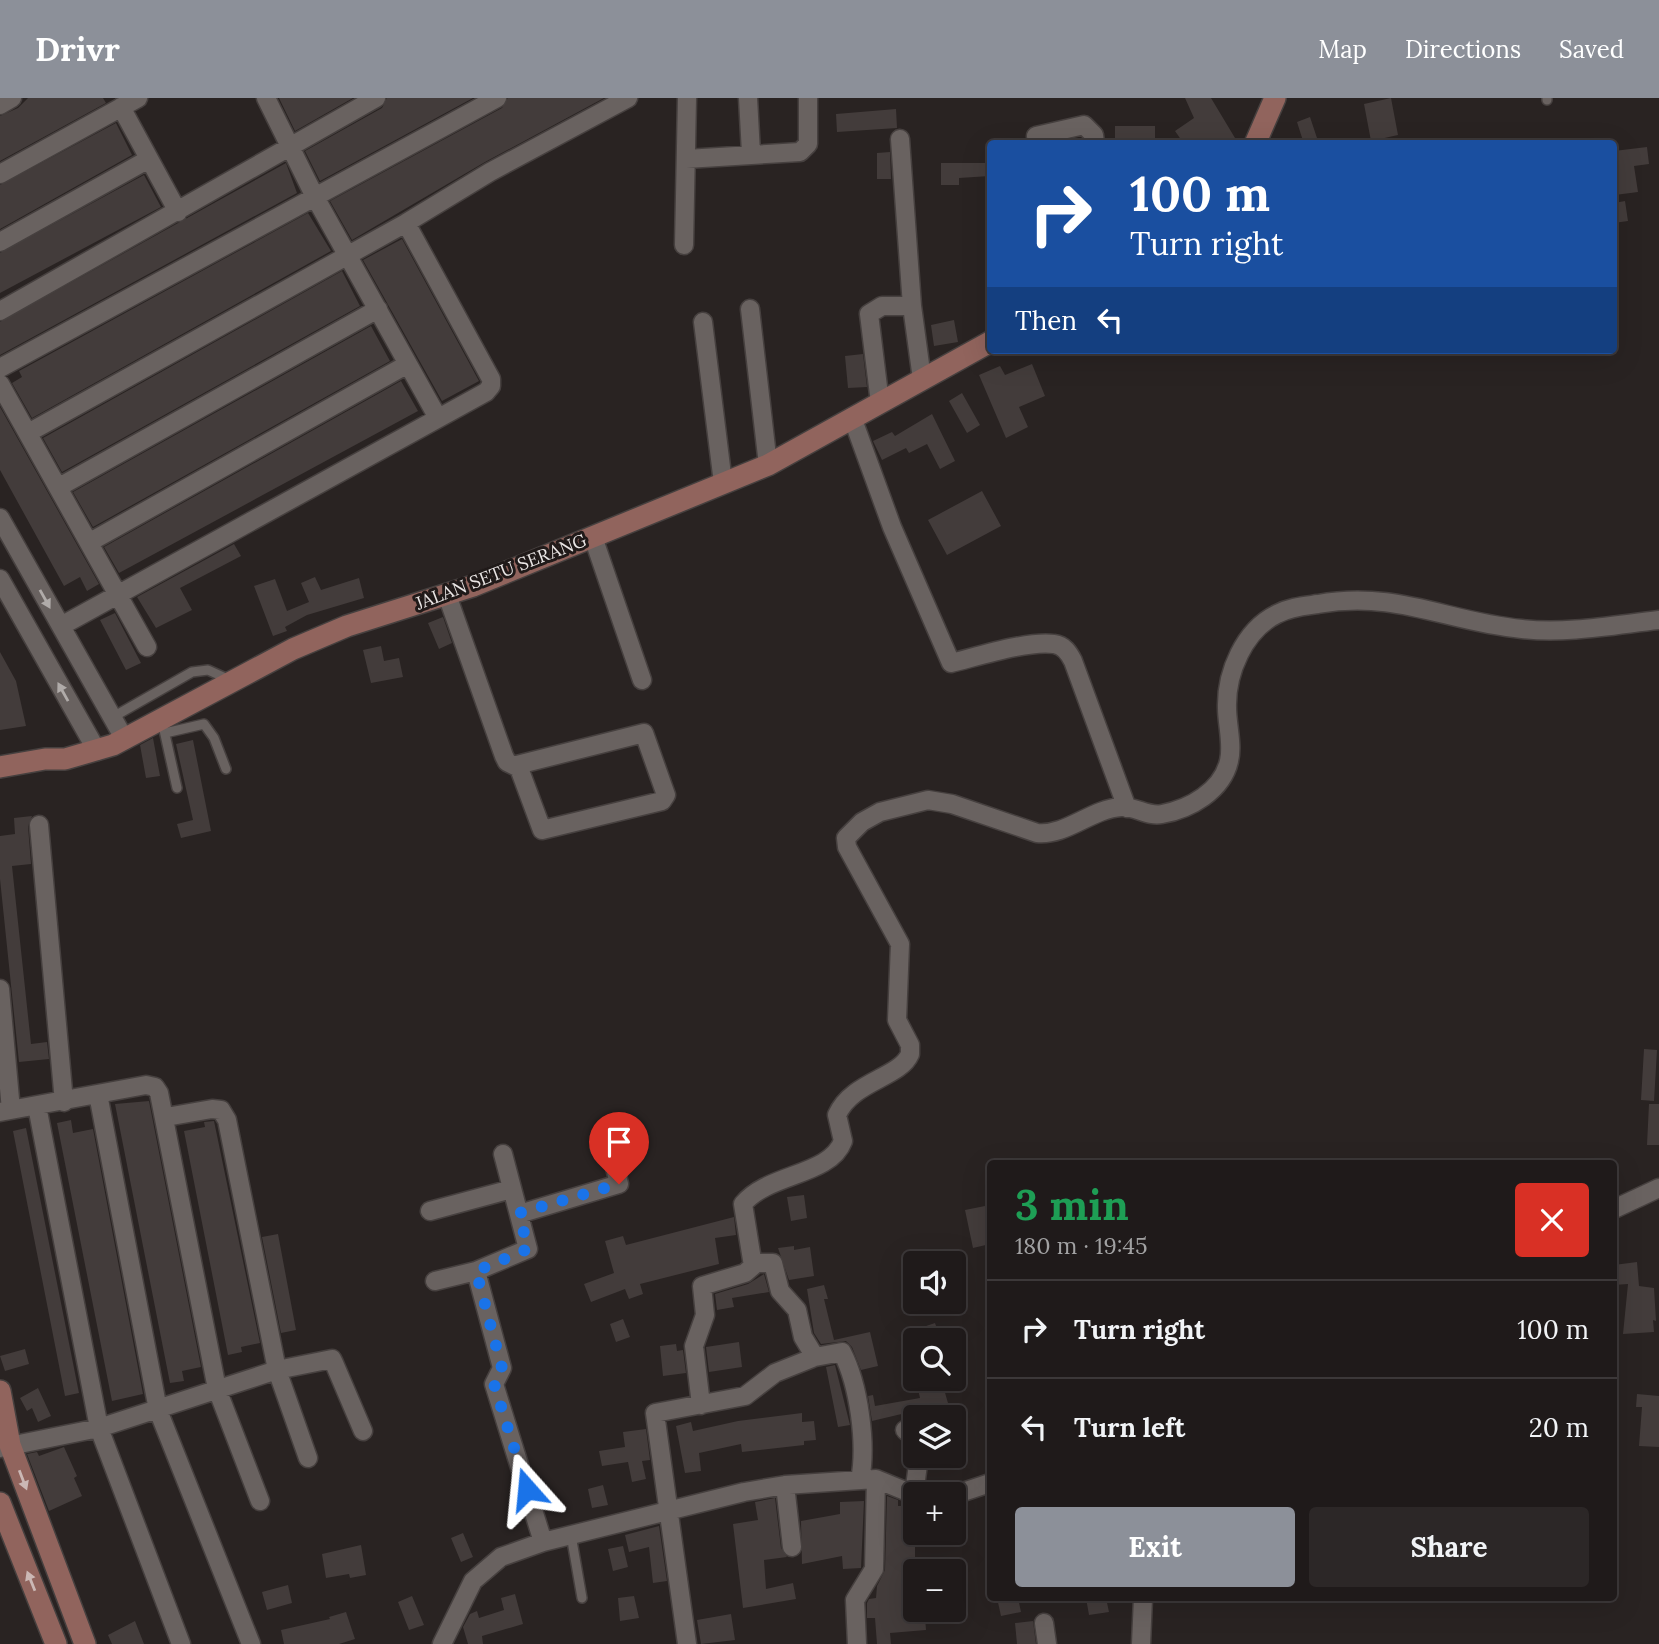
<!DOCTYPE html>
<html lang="en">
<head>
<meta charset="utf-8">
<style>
	:root { --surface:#1f1a1a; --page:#2c2727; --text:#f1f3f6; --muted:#a1a1a2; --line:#3c3839; --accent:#8c9099 }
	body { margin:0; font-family:Lora,serif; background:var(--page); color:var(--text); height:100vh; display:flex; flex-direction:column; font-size:26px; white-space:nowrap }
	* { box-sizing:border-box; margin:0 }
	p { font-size:23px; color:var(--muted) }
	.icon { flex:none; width:38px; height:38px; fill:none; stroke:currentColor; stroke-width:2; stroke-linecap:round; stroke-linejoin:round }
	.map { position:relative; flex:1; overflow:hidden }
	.drawer { position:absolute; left:987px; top:1062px; width:630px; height:441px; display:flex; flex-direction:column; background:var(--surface); border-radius:7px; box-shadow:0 7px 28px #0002,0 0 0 2px var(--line) }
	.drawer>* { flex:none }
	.banner { position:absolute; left:987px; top:42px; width:630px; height:214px; border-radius:7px; box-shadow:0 7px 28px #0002,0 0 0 2px var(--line); background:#1a4fa0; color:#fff; overflow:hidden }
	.fabs { position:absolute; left:903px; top:1153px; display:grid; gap:14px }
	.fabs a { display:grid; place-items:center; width:63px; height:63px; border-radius:7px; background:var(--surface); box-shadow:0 7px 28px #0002,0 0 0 2px var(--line); font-size:35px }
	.pin { position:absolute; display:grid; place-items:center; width:60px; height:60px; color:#fff; margin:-72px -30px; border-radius:50% 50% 50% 0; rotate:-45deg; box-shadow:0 0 7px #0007 }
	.pin .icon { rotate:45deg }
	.me { position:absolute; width:77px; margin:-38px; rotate:342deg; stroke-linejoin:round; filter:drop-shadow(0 0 5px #0008) }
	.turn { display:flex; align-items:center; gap:24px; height:147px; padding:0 28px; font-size:32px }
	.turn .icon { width:91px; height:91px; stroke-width:2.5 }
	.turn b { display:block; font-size:49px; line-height:60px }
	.then { display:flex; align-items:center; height:66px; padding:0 28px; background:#0003; gap:14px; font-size:26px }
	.round { display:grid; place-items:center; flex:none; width:74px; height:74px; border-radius:7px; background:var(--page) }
	.overview { display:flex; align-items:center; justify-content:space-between; height:119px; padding:0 28px }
	h1 { font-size:42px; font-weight:800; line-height:52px; color:#1e9e55 }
	.button { display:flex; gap:14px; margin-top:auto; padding:14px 28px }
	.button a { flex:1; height:80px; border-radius:7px; background:var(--accent); color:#fff; font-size:28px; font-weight:800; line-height:80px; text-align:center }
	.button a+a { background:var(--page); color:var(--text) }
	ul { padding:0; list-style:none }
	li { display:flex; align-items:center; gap:21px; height:98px; padding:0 28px; border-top:2px solid var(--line) }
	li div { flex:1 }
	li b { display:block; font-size:26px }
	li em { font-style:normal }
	header { display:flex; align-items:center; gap:42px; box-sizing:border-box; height:98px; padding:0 35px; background:var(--accent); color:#fff }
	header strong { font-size:33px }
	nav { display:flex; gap:38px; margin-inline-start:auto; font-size:24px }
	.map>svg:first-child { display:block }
	.building { fill:#433c3b }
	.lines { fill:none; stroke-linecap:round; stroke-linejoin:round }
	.lane-casing { stroke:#46403f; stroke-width:12 }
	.street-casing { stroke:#46403f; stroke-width:21 }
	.secondary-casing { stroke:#46403f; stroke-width:24 }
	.lane { stroke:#696260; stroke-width:9 }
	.street { stroke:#696260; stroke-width:18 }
	.secondary { stroke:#91645d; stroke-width:21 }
	.oneway { fill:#b0aba9 }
	.oneway2 { fill:#cbb8b5 }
	.route { stroke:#1a73e8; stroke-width:12; stroke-dasharray:0 21.6 }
	.labels { text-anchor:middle; stroke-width:6; stroke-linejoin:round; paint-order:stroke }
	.street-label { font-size:18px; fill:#eae6e5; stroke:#201a19 }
</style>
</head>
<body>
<header>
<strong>Drivr</strong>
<nav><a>Map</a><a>Directions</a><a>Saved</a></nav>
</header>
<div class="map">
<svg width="1659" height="1546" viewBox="0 0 1659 1546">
	<rect width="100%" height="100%" fill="#292322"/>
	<!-- building -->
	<path class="building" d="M28,0H103L106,5L0,63V18L18,10Z
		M279,0H353L295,33Z
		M387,0H473L320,83L305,53L382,10Z
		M508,0H604L485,64L352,142L330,103L502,10Z
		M1185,0H1211L1238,45L1184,46L1175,33L1194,20Z
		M1391,0L1398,37L1371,43L1364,6Z
		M896,11L897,30L837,34L836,16Z
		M1310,19L1319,46H1304L1297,24Z
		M116,25L132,57L0,131V87Z
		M1115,28H1155V46H1115Z
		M1647,49L1649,66L1634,68L1638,94L1615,97L1614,53Z
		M890,54L891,81H877V55Z
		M286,65L297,95L0,257V224Z
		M941,65H990V78L959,80V87H941Z
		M144,77L161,109L0,195V155Z
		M1625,103L1628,123L1614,125V105Z
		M308,115L331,153L32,320L12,285L22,279L19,273Z
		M402,141L479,283L442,303L363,162Z
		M342,173L360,208L62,374L43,340Z
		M954,222L958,244L934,248L931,227Z
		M371,228L390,263L93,429L73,394Z
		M863,256L867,289L848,290L845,258Z
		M1032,266L1045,298L1019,309L1028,329L1006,340L979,277L1000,268L1005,277Z
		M401,283L418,313L119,475L104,449Z
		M962,295L980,327L967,335L949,303Z
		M0,309L99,486L87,493L80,479L64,488L0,372Z
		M932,316L955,363L940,371L927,346L909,355L906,350L882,362L873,343L892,334L895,338Z
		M982,393L1001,428L947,457L928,422Z
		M234,446L241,458L180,490L192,512L156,530L137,499Z
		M315,479L321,492L359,480L364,500L307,517L285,529L287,533L273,538L254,488L275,481L287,513L309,504L301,485Z
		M115,515L141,565L126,572L100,522Z
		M443,519L452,545L439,551L428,525Z
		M381,548L384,563L399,560L403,579L371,585L363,552Z
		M0,554L16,583L26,628L0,632Z
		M153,640L160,678L146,680L140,647Z
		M193,642L211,733L181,740L177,726L193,722L176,646Z
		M32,718L28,728L31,766L12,768L31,946L47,944L49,961L19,964L0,781V738L15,736L14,720Z
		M1644,951L1657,952L1654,1003L1641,1002Z
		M149,1003L201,1269L182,1273L184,1283L170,1285L115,1006Z
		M1649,1006H1659V1047H1647Z
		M71,1022L73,1035L93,1031L143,1296L112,1303L57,1025Z
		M214,1023L260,1245L241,1249L242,1254L228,1257L184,1033L205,1029L204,1024Z
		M26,1030L79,1295L65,1298L13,1033Z
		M804,1097L807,1120L791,1123L787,1099Z
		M990,1107V1146L973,1150L965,1112Z
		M734,1119L736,1137L715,1140L719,1166L640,1186L643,1196L629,1201L625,1191L591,1204L584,1186L614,1175L605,1143L623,1138L626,1147Z
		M278,1136L296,1232L281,1235L262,1139Z
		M794,1148V1152L810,1149L814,1178L789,1182L778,1150Z
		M1637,1164L1639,1188L1654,1190L1656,1223L1653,1222L1654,1234L1623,1236L1628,1186L1614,1187V1167Z
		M764,1176L769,1194L732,1200L734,1209L717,1212L715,1196L748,1186Z
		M824,1187L828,1201H824L834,1242L870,1234L878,1268L861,1272L852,1249L846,1243L821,1246L814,1235L807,1191Z
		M623,1221L630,1239L616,1244L610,1226Z
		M935,1225L941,1242H921L917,1231Z
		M739,1244L742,1269L709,1274L706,1249Z
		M676,1246L677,1253L683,1252L686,1275L663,1278L660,1248Z
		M25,1251L29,1266L5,1273L0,1258Z
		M835,1267L850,1327L838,1329L826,1269Z
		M941,1281L948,1305L872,1323L868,1298L873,1297L875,1308L920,1300L917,1287Z
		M38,1290L51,1318L38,1324L32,1310L27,1313L20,1300Z
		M1637,1296L1659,1298V1349L1639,1348L1642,1309H1636Z
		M802,1315V1324L814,1323L816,1342L804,1343V1347L742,1354L741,1346L699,1355L701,1373L685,1375L676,1328L691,1324L693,1333L738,1323Z
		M646,1331L650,1362L642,1363L646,1381L632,1384L628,1364L602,1368L599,1353L625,1349L623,1334Z
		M64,1349L77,1378L74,1380L82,1398L49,1413L27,1356L37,1354L39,1358Z
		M603,1387L608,1407L592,1410L588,1391Z
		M887,1398L898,1402V1408H915V1489L903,1491V1521L925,1519L926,1532L890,1535L891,1546H877L875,1520H867V1505L869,1501L876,1500L877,1488L885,1472Z
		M775,1400L781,1450L787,1459L764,1462L766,1491L793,1485L796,1501L743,1510L733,1426L758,1422L755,1404Z
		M864,1403L861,1470L843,1471L842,1458L802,1466L801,1423L840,1416V1404Z
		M659,1428L667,1483L653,1485L649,1449L629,1454L625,1437Z
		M463,1435L473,1459L461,1464L451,1440Z
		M361,1447L366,1477L350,1480L349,1476L326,1480L322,1456Z
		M623,1448L628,1469L613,1473L608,1451Z
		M288,1487L292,1505L267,1512L262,1494Z
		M515,1496L523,1526L482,1538L483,1546H468L463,1529L470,1516L477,1513L479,1520L504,1512L501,1500Z
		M412,1498L424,1527L409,1532L398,1504Z
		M634,1498L639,1520L620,1523L618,1500Z
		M997,1500H1018L1021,1514L1001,1518Z
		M1086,1500H1106L1109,1514L1089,1517Z
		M346,1514L355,1541L339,1546H284L281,1532L330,1521L329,1519Z
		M731,1516L735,1542L701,1546L697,1522Z
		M135,1523L144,1546H112L108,1537Z
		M1033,1523L1036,1546H1017L1015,1525Z"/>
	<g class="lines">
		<!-- lane casing -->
		<g class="lane-casing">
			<path id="lane" d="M1547,0V2
				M113,619L192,574L208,572L230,582
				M164,632L177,690
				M165,635L204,626L214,640L226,671
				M571,1437L582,1500"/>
		</g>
		<!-- street casing -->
		<g class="street-casing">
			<path id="street" d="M266,0L315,99L438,320
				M748,0L751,55
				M0,7L12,0
				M121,9L178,114
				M1036,38L1084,27L1094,37L1095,46
				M900,41L912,208L922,281
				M686,61L800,54L808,46V0
				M0,76L138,0
				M0,144L149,61
				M684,147L687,0
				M750,211L768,367
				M0,213L376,0
				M703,224L723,385
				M0,270L497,0
				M0,286L147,549
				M880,305L869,216L882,208H912
				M852,319L892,429L951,565C976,559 1029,542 1054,546C1064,547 1069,555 1073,563L1127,710
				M28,335L406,125L490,74L628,0
				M59,389L378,211
				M0,420L125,642
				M593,439L642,582
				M90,444L408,266
				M0,481L97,653
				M447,497L504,658L507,664L519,670L542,732L662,703L666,697L644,635L517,667
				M61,528L486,294L491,288V281L406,125
				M39,727L64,1004
				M0,891L11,1012
				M98,996L158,1312L251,1546
				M37,1008L99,1330L181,1546
				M0,1014L146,987L155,989L159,995L217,1291L260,1403
				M166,1019L212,1011L221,1012L227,1022L277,1272L308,1360
				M503,1056L528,1151L476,1173L502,1270L494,1286L543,1444
				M1614,1111L1659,1090
				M430,1113L512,1091
				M519,1116L619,1086L611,1053L600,1050
				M753,1165H773L780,1193L797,1212L803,1239L815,1259
				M435,1183L476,1173
				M701,1307L694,1248L705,1217L702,1188L745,1175L753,1168L743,1106C768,1075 830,1078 843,1043L837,1017C852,983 900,980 910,956V947L897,922L900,846L847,749L846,740L862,724L880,714L928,702L952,706L1037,735C1066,738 1091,711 1121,709C1135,708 1148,719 1162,716C1190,711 1222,693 1229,663C1233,647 1227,626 1227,610C1226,575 1244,532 1277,516C1290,509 1304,508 1318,506C1397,492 1447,524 1522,531C1567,536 1614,527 1659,522
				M905,1332L915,1341
				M0,1350L99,1330L277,1272L332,1261L334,1265L363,1333
				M785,1387L792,1449
				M914,1397L919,1358
				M954,1397L990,1385
				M1044,1525L1047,1546
				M442,1546L473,1483L501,1459L543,1444L744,1394L785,1387L876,1381L915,1397
				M687,1546L655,1315L745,1298L775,1275L815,1259L842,1254C859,1287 867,1346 860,1382
				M857,1546L855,1502L874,1471L876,1381
				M1141,1546L1143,1500"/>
		</g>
		<!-- secondary casing -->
		<g class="secondary-casing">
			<path id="secondary" d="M1255,46L1275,0
				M0,669L45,661H65L113,647L293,551L347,528L473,488L768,367L990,244
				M0,1293L10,1347L85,1546
				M0,1405L56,1546"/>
		</g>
		<!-- lane -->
		<use href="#lane" class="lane"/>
		<!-- street -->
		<use href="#street" class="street"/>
		<!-- secondary -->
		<use href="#secondary" class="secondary"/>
	</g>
	<!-- one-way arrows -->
	<defs><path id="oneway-solid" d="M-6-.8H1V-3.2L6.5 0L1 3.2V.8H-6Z" transform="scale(1.75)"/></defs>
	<g class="oneway">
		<use href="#oneway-solid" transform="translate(45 501) rotate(61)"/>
		<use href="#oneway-solid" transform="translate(63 594) rotate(-119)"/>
	</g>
	<g class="oneway2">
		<use href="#oneway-solid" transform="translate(23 1382) rotate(69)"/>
		<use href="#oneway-solid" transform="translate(31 1483) rotate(-112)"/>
	</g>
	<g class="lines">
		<!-- route -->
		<path class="route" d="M527,1391L494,1286L502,1270L476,1173L528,1151L519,1115L619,1086"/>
	</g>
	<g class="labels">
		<!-- street labels -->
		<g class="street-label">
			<text transform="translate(501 474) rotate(-21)" y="6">JALAN SETU SERANG</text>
		</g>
	</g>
</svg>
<div class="fabs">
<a><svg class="icon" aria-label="sound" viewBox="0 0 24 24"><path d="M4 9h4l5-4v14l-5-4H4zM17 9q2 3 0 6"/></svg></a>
<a><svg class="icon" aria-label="search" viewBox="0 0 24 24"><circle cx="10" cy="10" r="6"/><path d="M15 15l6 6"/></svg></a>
<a><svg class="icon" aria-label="layers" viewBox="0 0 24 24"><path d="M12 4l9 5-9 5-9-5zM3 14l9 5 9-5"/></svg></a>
<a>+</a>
<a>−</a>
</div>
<div class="pin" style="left:619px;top:1086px;background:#d93025"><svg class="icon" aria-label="arrive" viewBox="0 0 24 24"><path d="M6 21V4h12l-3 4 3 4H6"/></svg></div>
<svg class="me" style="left:527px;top:1391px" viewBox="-20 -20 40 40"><path d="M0-17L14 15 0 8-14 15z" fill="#1a73e8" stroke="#fff" stroke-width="4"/></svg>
<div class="banner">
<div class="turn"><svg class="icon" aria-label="right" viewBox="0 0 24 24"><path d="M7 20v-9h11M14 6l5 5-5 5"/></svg><div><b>100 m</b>Turn right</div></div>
<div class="then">Then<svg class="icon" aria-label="left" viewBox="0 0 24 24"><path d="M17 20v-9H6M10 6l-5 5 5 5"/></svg></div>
</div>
<section class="drawer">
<div class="overview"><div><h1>3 min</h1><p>180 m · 19:45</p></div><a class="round" style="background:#d93025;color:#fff"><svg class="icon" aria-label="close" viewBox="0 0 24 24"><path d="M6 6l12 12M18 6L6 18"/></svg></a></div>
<ul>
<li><svg class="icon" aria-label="right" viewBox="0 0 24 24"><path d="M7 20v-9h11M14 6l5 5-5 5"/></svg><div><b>Turn right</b></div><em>100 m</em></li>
<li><svg class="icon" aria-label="left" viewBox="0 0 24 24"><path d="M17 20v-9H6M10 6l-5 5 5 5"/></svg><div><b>Turn left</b></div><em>20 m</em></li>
</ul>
<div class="button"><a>Exit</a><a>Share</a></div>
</section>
</div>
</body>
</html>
